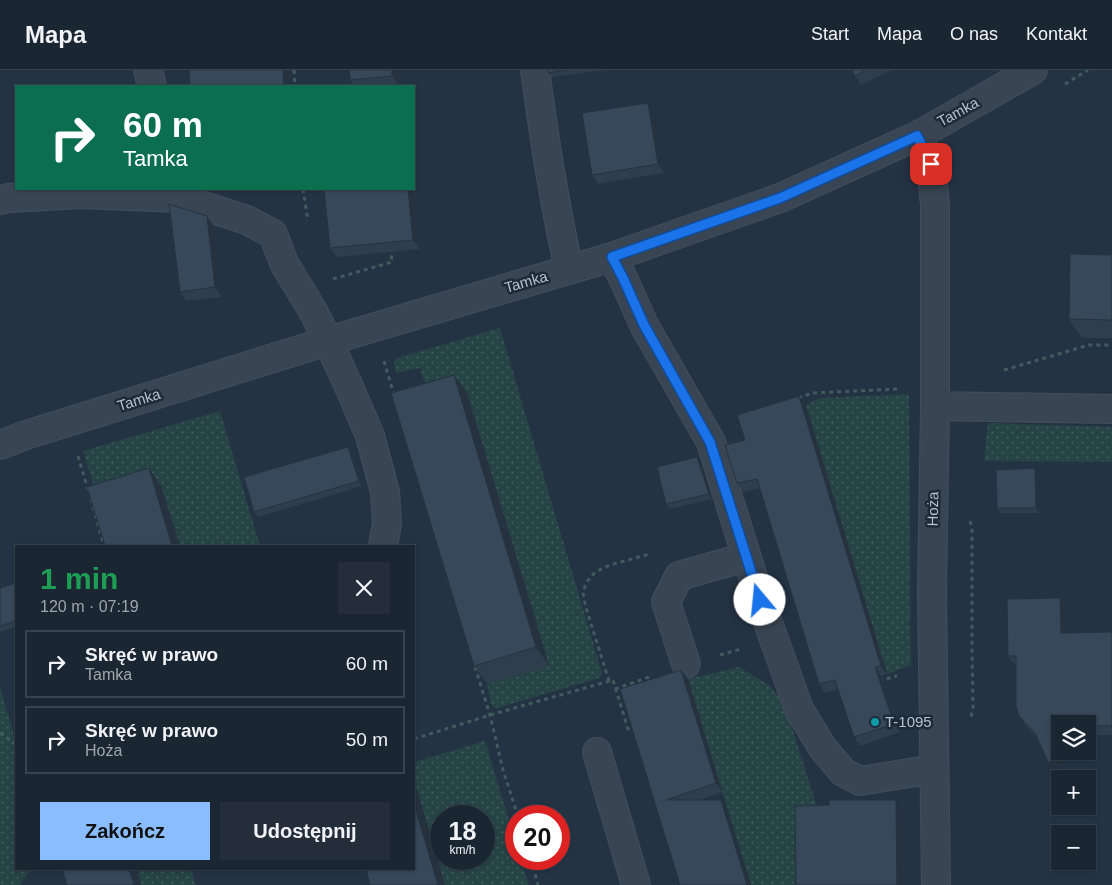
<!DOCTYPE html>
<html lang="pl">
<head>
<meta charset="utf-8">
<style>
	:root { --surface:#1b2633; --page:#242e3b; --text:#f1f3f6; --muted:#a0a5ac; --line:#39434e; --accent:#89bdff }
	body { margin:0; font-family:Helvetica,sans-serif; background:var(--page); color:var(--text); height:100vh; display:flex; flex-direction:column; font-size:19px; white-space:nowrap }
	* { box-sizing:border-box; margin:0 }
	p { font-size:16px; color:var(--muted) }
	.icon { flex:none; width:28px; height:28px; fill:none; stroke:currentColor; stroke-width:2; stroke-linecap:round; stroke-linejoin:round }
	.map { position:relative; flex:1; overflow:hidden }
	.drawer { position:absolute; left:15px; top:475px; width:400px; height:325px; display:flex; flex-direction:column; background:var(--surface); border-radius:0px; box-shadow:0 1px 4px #0004,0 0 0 1px var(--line) }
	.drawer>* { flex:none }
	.top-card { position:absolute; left:15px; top:15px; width:400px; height:105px; border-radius:0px; box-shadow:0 1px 4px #0004,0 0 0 1px var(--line); background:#0b6e4f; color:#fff; overflow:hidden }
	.controls { position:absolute; left:1051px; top:645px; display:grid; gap:10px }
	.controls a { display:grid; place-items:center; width:45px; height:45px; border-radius:0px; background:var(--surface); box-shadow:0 1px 4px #0004,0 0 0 1px var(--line); font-size:25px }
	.speed { position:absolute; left:430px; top:735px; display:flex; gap:10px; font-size:25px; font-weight:700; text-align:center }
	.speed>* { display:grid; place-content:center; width:65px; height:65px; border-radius:50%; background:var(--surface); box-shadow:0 1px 4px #0004,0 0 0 1px var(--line); line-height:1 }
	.speed small { font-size:12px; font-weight:400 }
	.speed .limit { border:8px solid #d22; background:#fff; color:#111 }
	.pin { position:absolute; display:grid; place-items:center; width:42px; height:42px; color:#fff; margin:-21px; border-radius:10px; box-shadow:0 2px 8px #0006 }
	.me { position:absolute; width:55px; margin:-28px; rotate:343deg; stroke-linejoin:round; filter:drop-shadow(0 0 4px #0008) }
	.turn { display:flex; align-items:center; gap:18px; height:105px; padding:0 25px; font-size:22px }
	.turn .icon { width:65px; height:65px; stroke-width:2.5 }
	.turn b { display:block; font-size:35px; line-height:42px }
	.round { display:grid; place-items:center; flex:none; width:52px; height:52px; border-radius:0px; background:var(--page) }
	.headline { display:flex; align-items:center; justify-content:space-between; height:85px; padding:0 25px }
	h1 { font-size:30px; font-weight:700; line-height:38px; color:#1e9e55 }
	.primary-button { display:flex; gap:10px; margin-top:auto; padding:10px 25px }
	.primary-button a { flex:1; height:58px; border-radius:0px; background:var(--accent); color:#111; font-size:20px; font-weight:700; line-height:58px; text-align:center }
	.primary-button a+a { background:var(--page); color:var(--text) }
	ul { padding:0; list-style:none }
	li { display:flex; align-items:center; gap:15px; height:68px; margin:0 10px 8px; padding:0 15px; border:2px solid var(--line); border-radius:0px }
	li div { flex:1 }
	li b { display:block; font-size:19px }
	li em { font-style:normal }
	header { display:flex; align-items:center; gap:30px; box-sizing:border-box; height:70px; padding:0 25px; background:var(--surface); border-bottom:1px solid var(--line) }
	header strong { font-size:24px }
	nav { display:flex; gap:28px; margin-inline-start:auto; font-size:18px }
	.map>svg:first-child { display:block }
	.grass { fill:url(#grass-dots); fill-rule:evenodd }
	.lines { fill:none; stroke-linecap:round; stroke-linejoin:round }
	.minor-casing { stroke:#434e5c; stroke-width:30 }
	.path { stroke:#405c5c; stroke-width:3; stroke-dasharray:4 4; stroke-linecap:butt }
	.minor { stroke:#394553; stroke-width:28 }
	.wall { fill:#2e3e4d }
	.shaded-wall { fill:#26323f }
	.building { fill:#36485a; stroke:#26323f }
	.route-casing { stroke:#114b97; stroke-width:12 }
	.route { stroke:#1a73e8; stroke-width:9 }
	.culture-dot { fill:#0f9aa8; stroke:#1d2a39; stroke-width:2 }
	.labels { text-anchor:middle; stroke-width:5; stroke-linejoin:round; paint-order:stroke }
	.street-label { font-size:15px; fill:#b6c0cd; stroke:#1d2a39 }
	.poi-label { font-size:15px; fill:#b6c0cd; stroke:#1d2a39; text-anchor:start }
</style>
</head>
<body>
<header>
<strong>Mapa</strong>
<nav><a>Start</a><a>Mapa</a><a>O nas</a><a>Kontakt</a></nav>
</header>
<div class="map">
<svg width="1112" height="815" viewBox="0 0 1112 815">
	<defs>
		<pattern id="grass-dots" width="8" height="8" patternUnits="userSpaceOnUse" patternTransform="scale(1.25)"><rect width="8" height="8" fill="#264345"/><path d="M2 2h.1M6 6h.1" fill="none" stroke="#435c5f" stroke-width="1.8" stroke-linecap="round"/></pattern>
	</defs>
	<rect width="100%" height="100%" fill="#243344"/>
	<!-- grass -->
	<path class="grass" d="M500,258L602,603L600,608L497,638L493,637L491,633L487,614L549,595L467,323L425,315L420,298L396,303L394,295L395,290L400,287Z
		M909,324L911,595L887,604L806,335L820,328Z
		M220,341L260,476H180L161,417L100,435L83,381Z
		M988,353L1112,357V392L984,391Z
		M739,597L769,615L784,632L819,743L800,815H751L688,609Z
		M0,617L16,672V799H31L20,815H0Z
		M485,671L516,774V789H521L529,815H445L414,710V692ZM484,746V789H441V746Z
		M137,799H191L196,815H141Z"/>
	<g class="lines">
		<!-- minor casing -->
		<g class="minor-casing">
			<path id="minor" d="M148,0L152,16
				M535,0C544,67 554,133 569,199
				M917,66L931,94L935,135V336L932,521L936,815
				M0,130L8,128L82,124L179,128L247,150L273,164L284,193L313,241L328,271L350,319L370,366L385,422L387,453L383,476
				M612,187L623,208L644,255L711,372L760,530L799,639L822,677L843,702L860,711L934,699
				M935,336L1112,339
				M0,375L26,365L328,271L612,187L780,128L917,66L1033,0
				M686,594L666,532L679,506L746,487
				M597,682L636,815"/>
		</g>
		<!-- path -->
		<path class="path" d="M294,0L295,16
			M1065,14L1088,0
			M303,119L308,151
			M333,209L392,192L391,181
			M384,291L394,325
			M1004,300L1089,275H1112
			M798,328L812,323L899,319
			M78,386L88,420
			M91,429L104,476
			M970,451L972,458V572L973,638L971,647
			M720,585L741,579
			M475,597L490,645L503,700L518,746
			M609,611L586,538L583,523L586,513L595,502L610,495L650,484
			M879,611L897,606
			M615,619L652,606
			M0,663L16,674
			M414,669L490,645L613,610L629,663
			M531,789L538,815"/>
		<!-- minor -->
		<use href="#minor" class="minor"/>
	</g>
	<!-- wall -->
	<path class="wall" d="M399,0L400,16H354L350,10Z
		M548,0H604L552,7L548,3Z
		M852,0H892L861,15L855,6Z
		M654,42L664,103L598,114L592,105Z
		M324,119H414L420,179L337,187L330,178Z
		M213,155L222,227L186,231L180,222Z
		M1112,185V268H1082L1069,249Z
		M467,323L549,596L487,614L474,596Z
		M799,326L806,335L887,604L881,606L900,662L860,676L854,667L838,619L825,623L819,614L760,418L743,422L737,413L745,370Z
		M352,382L362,416L258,447L254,442Z
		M701,392L712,429L670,439L666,434Z
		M1035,398L1039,403V443H1000L997,438Z
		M16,513V557L0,562V518Z
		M1060,528L1067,537V563L1112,562V665H1088V654H1060L1055,703L1037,668L1025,655L1019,646L1016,595H1015L1008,586Z
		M688,609L722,722L700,730L727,739L680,815L620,619Z"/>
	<!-- shaded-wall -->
	<path class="shaded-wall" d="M283,0H289L290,16H284Z
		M392,0H399L400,16H399L392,6Z
		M648,33L654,42L664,103L658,94Z
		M408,119H414L420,179L413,170Z
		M207,146L213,155L222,227L215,217Z
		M454,305L467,323L549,596L536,577Z
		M799,326L806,335L887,604L881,596Z
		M348,377L352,382L362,416L359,411Z
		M697,387L701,392L712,429L709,424Z
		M149,398L161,416L180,476H172Z
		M1035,398L1039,403V443L1036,438Z
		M1060,528L1067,537V572L1061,563Z
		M875,597L881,606L900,662L894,654Z
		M681,600L688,609L722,722L716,713Z
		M1060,670V681H1065L1055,703L1049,694Z
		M414,710L445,815H438L414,734Z
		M721,730L727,739L751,815H747Z
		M896,730L901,738L902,815H897Z
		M129,799H137L141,815H134Z"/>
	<!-- building -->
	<path class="building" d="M189,0H283L284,16H190Z
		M349,0H392V6L350,10Z
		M548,0H567L548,3Z
		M852,0H866L855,6Z
		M648,33L658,94L592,105L582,43Z
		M324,119H408L413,170L330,178Z
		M169,134L207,146L215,217L180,222Z
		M1070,184L1112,185V250L1069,249Z
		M454,305L536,577L474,596L391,323Z
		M799,326L881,596L875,597L894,654L854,667L835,610L819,614L757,409L737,413L725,375L745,370L737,345Z
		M348,377L359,411L254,442L244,407Z
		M697,387L709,424L666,434L657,397Z
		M149,398L172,476H105L87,417Z
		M1035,398L1036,438H997L996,400Z
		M16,513V551L0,556V518Z
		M1060,528L1061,563L1112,562V656H1088V654H1060V670L1049,694L1035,663L1019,646L1016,636V586H1008L1007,529Z
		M681,600L716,713L666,730H721L747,815H680L620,619Z
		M829,730H896L897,815H796L795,736L829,735Z
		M414,734L438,815H370L366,799H414Z
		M62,799H129L134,815H67Z"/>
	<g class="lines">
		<!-- route casing -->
		<g class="route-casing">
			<path id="route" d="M760,530L710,372L644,255L623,208L612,187L780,128L917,66L931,94"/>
		</g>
		<!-- route -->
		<use href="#route" class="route"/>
	</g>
	<!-- markers -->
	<circle class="culture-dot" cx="875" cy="652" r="5"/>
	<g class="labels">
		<!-- street labels -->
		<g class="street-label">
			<text transform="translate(958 42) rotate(-29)" y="5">Tamka</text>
			<text transform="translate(526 212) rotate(-16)" y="5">Tamka</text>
			<text transform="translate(139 330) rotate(-17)" y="5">Tamka</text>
			<text transform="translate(933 439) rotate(-89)" y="5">Hoża</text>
		</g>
		<!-- poi labels -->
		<g class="poi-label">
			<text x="885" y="657">T-1095</text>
		</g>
	</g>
</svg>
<div class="controls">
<a><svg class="icon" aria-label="layers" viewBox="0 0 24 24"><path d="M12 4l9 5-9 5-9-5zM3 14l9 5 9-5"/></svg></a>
<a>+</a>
<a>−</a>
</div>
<div class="speed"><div>18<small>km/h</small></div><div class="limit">20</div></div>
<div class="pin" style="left:931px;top:94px;background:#d93025"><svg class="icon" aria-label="arrive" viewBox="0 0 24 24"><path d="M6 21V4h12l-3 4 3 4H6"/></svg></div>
<svg class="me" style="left:760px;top:530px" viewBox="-20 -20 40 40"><circle r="19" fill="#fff"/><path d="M0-13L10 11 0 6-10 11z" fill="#1a73e8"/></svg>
<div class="top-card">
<div class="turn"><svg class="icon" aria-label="right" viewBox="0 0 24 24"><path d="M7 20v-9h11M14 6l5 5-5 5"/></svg><div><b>60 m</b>Tamka</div></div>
</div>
<section class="drawer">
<div class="headline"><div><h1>1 min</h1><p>120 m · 07:19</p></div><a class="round"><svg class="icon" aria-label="close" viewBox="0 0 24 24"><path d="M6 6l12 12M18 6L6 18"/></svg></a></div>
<ul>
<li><svg class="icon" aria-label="right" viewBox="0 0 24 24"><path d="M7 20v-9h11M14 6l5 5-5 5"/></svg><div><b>Skręć w prawo</b><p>Tamka</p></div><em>60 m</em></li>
<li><svg class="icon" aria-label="right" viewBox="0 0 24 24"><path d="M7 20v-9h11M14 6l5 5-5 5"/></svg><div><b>Skręć w prawo</b><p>Hoża</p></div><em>50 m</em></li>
</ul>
<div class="primary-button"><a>Zakończ</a><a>Udostępnij</a></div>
</section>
</div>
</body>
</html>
